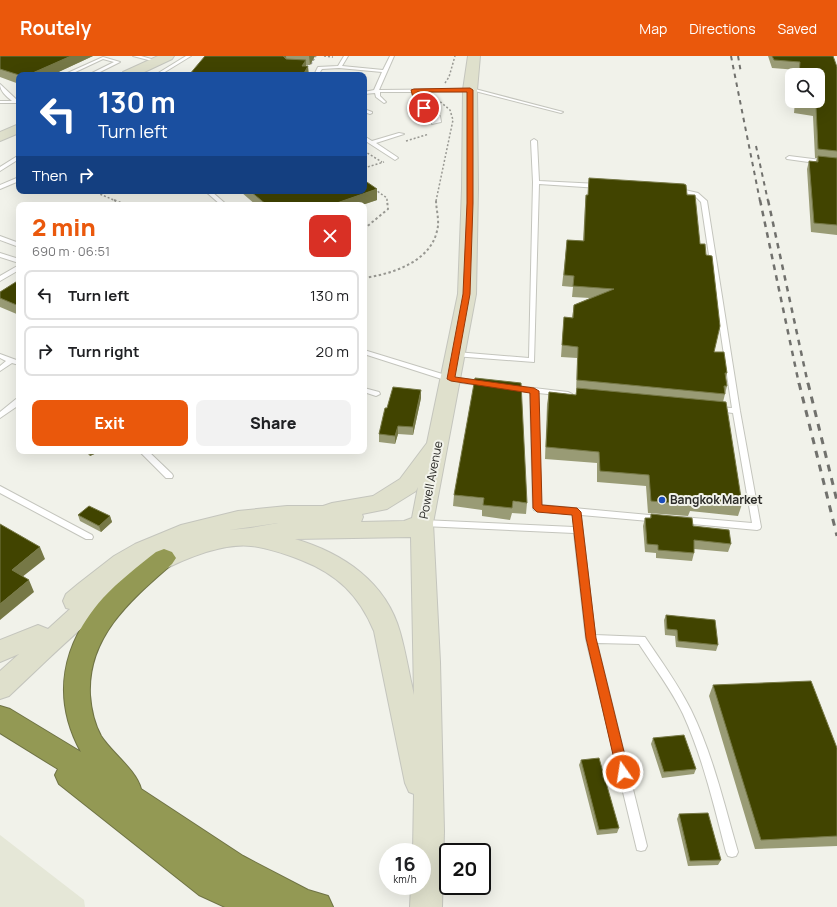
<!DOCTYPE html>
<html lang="en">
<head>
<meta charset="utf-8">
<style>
	:root { --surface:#fff; --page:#f2f2f2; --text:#202124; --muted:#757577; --line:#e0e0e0; --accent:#ea580c }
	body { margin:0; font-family:Manrope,sans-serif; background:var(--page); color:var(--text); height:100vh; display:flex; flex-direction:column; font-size:15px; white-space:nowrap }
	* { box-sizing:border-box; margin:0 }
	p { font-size:13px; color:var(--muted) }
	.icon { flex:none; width:22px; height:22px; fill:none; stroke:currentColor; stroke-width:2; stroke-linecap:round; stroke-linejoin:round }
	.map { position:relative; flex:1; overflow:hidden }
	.sheet { position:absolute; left:16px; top:146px; width:351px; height:252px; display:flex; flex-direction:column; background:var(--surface); border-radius:8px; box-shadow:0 4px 16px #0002 }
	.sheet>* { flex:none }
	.top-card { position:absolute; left:16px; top:16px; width:351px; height:122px; border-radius:8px; box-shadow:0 4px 16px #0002; background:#1a4fa0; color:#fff; overflow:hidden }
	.buttons { position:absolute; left:785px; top:12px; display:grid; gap:8px }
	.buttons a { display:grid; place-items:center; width:40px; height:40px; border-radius:8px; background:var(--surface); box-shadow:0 4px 16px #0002; font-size:20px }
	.speed { position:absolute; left:379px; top:787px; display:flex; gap:8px; font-size:20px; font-weight:700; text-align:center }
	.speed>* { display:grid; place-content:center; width:52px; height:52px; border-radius:50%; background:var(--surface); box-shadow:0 4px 16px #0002; line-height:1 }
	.speed small { font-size:10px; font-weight:400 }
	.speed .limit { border:2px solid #111; border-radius:6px; background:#fff; color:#111 }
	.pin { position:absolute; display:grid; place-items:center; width:34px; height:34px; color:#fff; margin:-17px; border:2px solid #fff; border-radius:50%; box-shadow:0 1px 4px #0007 }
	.me { position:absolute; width:44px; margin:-22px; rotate:347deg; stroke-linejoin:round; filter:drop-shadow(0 0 3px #0008) }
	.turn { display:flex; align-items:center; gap:14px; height:84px; padding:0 16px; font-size:18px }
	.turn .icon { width:52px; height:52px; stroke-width:2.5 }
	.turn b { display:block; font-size:28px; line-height:34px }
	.then { display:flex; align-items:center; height:38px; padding:0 16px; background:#0003; gap:8px; font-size:15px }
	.round { display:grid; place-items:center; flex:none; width:42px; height:42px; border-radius:8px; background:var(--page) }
	.head { display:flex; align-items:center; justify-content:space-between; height:68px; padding:0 16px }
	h1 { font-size:24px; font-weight:800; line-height:30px; color:var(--accent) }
	.cta { display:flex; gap:8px; margin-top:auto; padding:8px 16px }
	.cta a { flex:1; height:46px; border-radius:8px; background:var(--accent); color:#fff; font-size:16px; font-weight:800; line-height:46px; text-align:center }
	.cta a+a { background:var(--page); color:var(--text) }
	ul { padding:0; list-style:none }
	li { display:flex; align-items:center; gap:12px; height:50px; margin:0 8px 6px; padding:0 8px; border:2px solid var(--line); border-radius:8px }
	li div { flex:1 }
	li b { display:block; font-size:15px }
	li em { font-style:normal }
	header { display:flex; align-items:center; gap:24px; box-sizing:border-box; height:56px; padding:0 20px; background:var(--accent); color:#fff }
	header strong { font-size:19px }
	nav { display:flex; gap:22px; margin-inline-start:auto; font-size:14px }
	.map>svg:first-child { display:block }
	.built { fill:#e5e7d7 }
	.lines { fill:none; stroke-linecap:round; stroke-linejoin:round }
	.lane-casing { stroke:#c4c5bd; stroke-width:2 }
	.secondary-casing { stroke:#c4c5bd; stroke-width:2 }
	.highway-casing { stroke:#6f7345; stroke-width:2 }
	.path-far1 { stroke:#989892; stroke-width:1.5; stroke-dasharray:2 2; stroke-linecap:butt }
	.path { stroke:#989892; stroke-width:2; stroke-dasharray:2.5 2.5; stroke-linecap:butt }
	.lane { fill:#fff; fill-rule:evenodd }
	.secondary { fill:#dfe0cc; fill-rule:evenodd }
	.highway { fill:#939954; fill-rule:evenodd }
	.rail-far2 { stroke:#71716d; stroke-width:2; stroke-dasharray:4.5 4.5; stroke-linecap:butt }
	.rail-far1 { stroke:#71716d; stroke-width:2.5; stroke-dasharray:5.5 5.5; stroke-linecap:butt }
	.rail { stroke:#71716d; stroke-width:3; stroke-dasharray:7 7; stroke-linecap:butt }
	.wall { fill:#999b75 }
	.shaded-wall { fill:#767846 }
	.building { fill:#414400; stroke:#767846 }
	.route { fill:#ea580c; stroke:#983908 }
	.poi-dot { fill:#1b4db9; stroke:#f1f2ea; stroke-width:1.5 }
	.labels { text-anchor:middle; stroke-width:4; stroke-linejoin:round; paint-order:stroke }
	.street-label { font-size:12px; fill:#2c2c29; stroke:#f1f2ea }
	.poi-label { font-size:12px; font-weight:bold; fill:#2c2c29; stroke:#f1f2ea; text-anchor:start }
</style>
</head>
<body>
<header>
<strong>Routely</strong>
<nav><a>Map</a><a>Directions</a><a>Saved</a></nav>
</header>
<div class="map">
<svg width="837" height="851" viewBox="0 0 837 851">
	<rect width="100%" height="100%" fill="#f1f2ea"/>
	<!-- built -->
	<path class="built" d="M0,779L84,844L85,851H0Z"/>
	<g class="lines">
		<!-- lane casing -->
		<g class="lane-casing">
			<path id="lane" d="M133,0H141L158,5L156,6Z
				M186,0H191L160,19H155Z
				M344,0H348L342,10L383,14L390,0H394L379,34L475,33L563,56L561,57L475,35L417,36L421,46L440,60L441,66L432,68V66L436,64V61C426,54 414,49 412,36H380V40L386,46L384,47L376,41L375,37L364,38V36L374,34L382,16L339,12L322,13L318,19H314L318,11L338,10Z
				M103,1L120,6L94,19H88L114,6L103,3L69,19H63Z
				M0,28L18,45V47H0V45H12C6,40 0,35 0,28Z
				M364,53L372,56V57L370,58L364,56Z
				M399,77L404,78L376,87L397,101L398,102L395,104L364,84V80L372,85Z
				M534,83L537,85L539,125L599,128L602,130L599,132L539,128L534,306L454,300L453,298L456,296L529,302L533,126L531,85Z
				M19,99V103L0,115V111Z
				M789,100L837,106V110L787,103L786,102Z
				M19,121V125L0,133V129Z
				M676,132L698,137L707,145L740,355L761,471L760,473L757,474L682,467L679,466L678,464L679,462L682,461L752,467L733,357L717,355L713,353L717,351L732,352L701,146L694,139L674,135V133Z
				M205,135H211L227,149H221Z
				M0,180L19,187V191L0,184Z
				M0,197L19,203V207L0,201Z
				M19,209V214L0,225V220Z
				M364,294L452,321L485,326L489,328L485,330L448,325L364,298Z
				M0,298L19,305V309L12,307L0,315V310L6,305L0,302Z
				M507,329L568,336L572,338L568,340L538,337L541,449L660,460L663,461L664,463L663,465L660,466L581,459L595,579L645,581C661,605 678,628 691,654C713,699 724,748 738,796L736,800L732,801L728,800L726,796C714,750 703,702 683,658C671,633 654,611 639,588L597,587L647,790L645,794L641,795L637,794L586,583L574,477L423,470L420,469L419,467L420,465L423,464L574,471L573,458L537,455L534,454L533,452L530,336L507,333L506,331Z
				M364,332L379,336L380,338L376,340L364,336Z
				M16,343H19V349L0,362V356Z
				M139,395H148L172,418L173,420L172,422H166Z
				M0,430L92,479L93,481L92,483H86L0,437Z"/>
		</g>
		<!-- secondary casing -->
		<g class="secondary-casing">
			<path id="secondary" d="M158,0H174L172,3L138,19H122L123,16Z
				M468,0H480L477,34L478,133L476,238L433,467L440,606L444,775L442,851H410L411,830H422V796H413L414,738L409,736L405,727L374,575C359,539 337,518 301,504C288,499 264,491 251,490C236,488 220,492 206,496C127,521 68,585 9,640L0,643V615L19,598L0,606V584L38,569L48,573L70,553L66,552L63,545L66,538L78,528L114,500L135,488L181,469L238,455L287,450H323L332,447L373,440L400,423L427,387L458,238L462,133L463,34ZM418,431L412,462L404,465L361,466L363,461L362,458L387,453L416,435ZM278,467L250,472L229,474ZM411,481L414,639C409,618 406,597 400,576C386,526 343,497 295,483Z
				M19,68V77L0,85V76Z"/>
		</g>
		<!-- highway casing -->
		<g class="highway-casing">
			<path id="highway" d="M164,493L172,496L176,502L172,508C132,543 87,580 90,639C91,653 94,667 101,680C112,697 136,714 141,733L243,800L308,834L328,840L333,851H225L199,839L59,728L55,719L58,713L0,677V650L10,653L81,696C51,641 62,588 103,542C119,525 138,510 156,496Z"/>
		</g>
		<!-- path-far1 -->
		<path class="path-far1" d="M324,0L333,1
			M311,8L316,0
			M445,27L449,21L455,0
			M406,85L429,78
			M364,95L382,106
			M364,112L384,106
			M93,135L116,145
			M374,136L377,135L387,142V145
			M436,145L453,64L450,54L437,43"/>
		<!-- path -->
		<path class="path" d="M114,144L126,149
			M364,173L388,153L387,144
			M364,222C392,218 430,206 437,175C440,165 436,154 436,144"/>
		<!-- lane -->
		<use href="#lane" class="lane"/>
		<!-- secondary -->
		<use href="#secondary" class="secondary"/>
		<!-- highway -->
		<use href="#highway" class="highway"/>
		<!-- rail-far2 -->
		<path class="rail-far2" d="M731,0L760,145
			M738,0L741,17
			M756,90L768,145"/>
		<!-- rail-far1 -->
		<path class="rail-far1" d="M760,144L799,328
			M768,144L808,328"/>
		<!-- rail -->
		<path class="rail" d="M799,327L837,480
			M808,327L837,445"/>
	</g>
	<!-- wall -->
	<path class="wall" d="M0,0H93L52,19H19V28L0,21Z
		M205,0H315L310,9H306V10Z
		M768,0H833L837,11V179L811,176L807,113L809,105H816L817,102H815L813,60L794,57L795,45H818V19H798V14L772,12Z
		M589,122L687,139L700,188L714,296L727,317L726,322L727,330L723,346L742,448L738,460L690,455L688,460L648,457L646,430L597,426V407L545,403L547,348L549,336L576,339L577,302L561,301L563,273L564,261L572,262L574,249L590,242L572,241L573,231L562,230L567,184L583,185L585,149L586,139H588Z
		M240,135H364L377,144L362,149H256L241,136Z
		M19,224V259L0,251V236Z
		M421,342L413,379L398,378L395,388L379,386V378L387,352Z
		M85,395H101L90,400Z
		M454,439L527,447L526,458L512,457L510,464L482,460V454L453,450Z
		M651,458L693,470L731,488L728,496L694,493V497L692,505L656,502V497L645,496L643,470L645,462H650Z
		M78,459L110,460L112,466L101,476L80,465Z
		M666,559L718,589L716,595L676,591L675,580L665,579L664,564Z
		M713,629L837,692V790L755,793L709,640Z
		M653,682L696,713L694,718L662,722L651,688Z
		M581,704L619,772L617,777L597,779L579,709Z
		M679,758L721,804L718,809L688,810L677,763Z"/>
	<!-- shaded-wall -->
	<path class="shaded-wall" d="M71,0H93L52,19H28Z
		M283,0H286L287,8Z
		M309,0H315L310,9Z
		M306,4V13L308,10L309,19H303L302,10Z
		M377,133V144L362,149H331Z
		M421,334V342L413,379V371Z
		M398,370V378L395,388V380Z
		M89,395H101L90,400Z
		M110,460L112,466L101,476L99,470Z
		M40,491L45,503L17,525L12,514Z
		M29,524L34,536L0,564V548Z"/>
	<!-- building -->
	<path class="building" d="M0,0H71L28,19H19L0,13Z
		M205,0H283L286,3L306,4L302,10H308L303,19H189Z
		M772,0H833L837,11V95L818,93L816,51L797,49V45H818V19H799L800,6L774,4Z
		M818,100L837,102V169L814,167L809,105L818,106Z
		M589,122L684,128L686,129L687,139H695L700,188H705L706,199L712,200L720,270L714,296H724L727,317H725L727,330H724L725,338L577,324L578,291L562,289L564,261L573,262L574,249L614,233L573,230L574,220L564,219L567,184L584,185L586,139H588Z
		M364,124L377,133L331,149H267L250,135H364Z
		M19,224V250L0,242V236Z
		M475,322L521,327L527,447L513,445L512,452L483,449L484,442L454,439Z
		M393,331L421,334L413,371L398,370L395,380L379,378L385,352H387Z
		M577,332L726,346L742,448L691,444V449L651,445L649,419L600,415L599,396L546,391L549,336L576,339Z
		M89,450L110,460L99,470L78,459Z
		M651,458L692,462L693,470L729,474L731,488L694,484V497L658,494V489L647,488L645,462H651Z
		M0,468L40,491L12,514L29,524L0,548Z
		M666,559L715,564L718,589L678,585L677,574L667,573Z
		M811,625L837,692V780L761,784L713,629Z
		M684,679L696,713L664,716L653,682Z
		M599,702L619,772L599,774L581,704Z
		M708,757L721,804L690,805L679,758Z"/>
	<!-- route -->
	<path class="route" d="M470,32L473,34V147L470,238L455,321L534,332L539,335L542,449L577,452L581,456L596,582L629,716L627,720L623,722L619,720L617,716L586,582L572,459L537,456L533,452L530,337L451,325L447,323L463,238L467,147V36H417L419,43L427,52L424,53L414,45L411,34L414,33Z"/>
	<!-- markers -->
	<circle class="poi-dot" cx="662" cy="444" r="4"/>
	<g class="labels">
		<!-- street labels -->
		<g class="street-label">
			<text transform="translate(431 424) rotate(-79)" y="4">Powell Avenue</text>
		</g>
		<!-- poi labels -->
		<g class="poi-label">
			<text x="670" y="448">Bangkok Market</text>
		</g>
	</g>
</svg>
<div class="buttons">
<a><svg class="icon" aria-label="search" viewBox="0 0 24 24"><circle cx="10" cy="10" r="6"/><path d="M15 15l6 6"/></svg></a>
</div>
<div class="speed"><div>16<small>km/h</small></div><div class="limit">20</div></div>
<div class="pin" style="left:424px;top:52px;background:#d93025"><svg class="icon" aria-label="arrive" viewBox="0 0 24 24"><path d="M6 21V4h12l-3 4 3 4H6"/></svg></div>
<svg class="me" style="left:623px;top:716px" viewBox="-20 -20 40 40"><circle r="17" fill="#ea580c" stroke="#fff" stroke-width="3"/><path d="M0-11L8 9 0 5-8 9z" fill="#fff"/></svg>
<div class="top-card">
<div class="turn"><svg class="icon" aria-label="left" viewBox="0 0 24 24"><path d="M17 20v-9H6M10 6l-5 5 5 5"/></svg><div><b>130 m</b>Turn left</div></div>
<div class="then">Then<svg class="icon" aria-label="right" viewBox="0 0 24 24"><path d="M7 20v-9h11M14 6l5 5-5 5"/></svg></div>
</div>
<section class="sheet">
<div class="head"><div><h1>2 min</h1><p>690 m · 06:51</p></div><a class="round" style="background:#d93025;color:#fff"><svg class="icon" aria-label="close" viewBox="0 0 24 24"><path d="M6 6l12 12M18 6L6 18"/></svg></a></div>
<ul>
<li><svg class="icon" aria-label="left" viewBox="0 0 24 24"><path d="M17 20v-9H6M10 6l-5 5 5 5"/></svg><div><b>Turn left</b></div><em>130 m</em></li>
<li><svg class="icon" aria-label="right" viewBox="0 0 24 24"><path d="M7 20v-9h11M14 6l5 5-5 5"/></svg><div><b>Turn right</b></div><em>20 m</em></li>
</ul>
<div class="cta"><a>Exit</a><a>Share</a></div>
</section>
</div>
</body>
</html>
